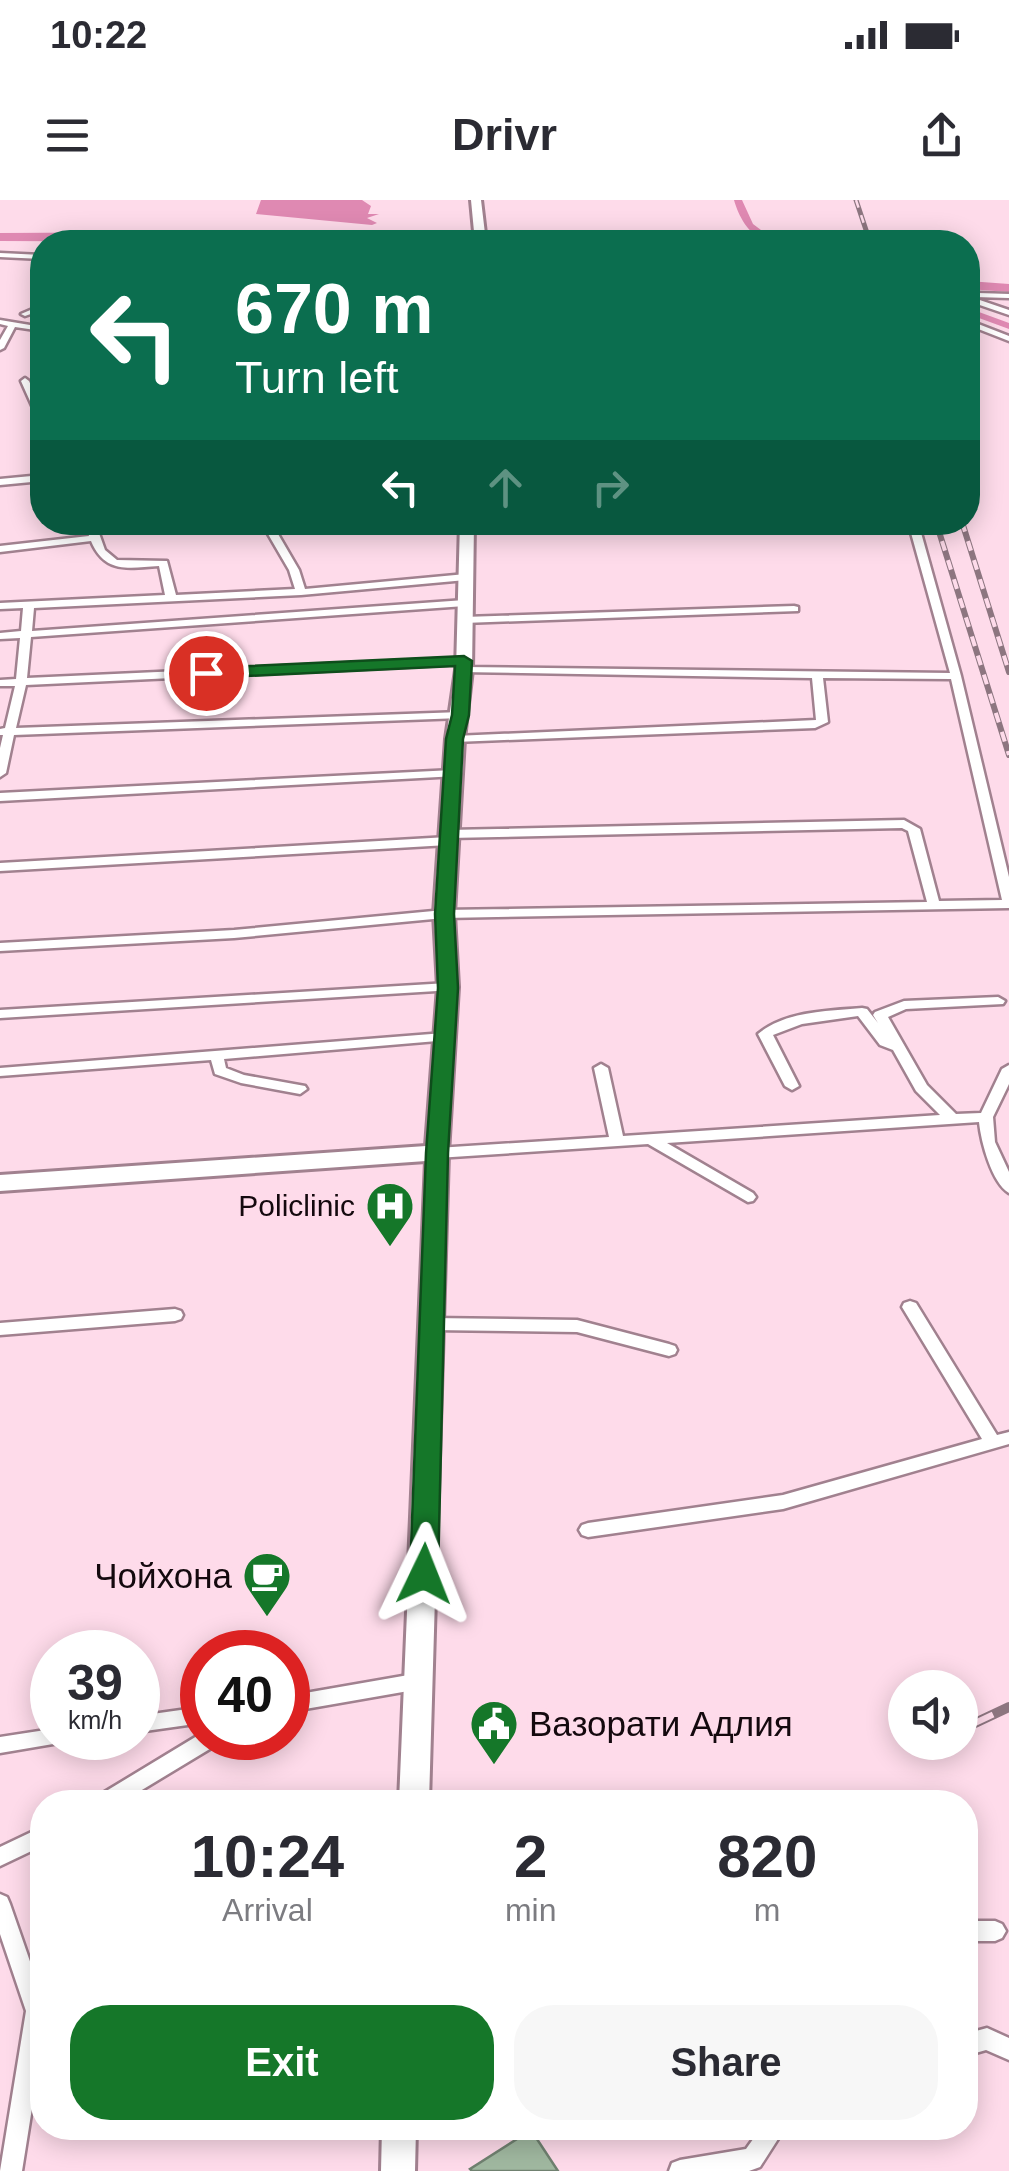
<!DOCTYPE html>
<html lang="en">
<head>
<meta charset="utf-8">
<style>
	:root { --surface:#fff; --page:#f7f7f7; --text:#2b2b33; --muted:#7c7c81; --accent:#157729 }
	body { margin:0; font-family:Helvetica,sans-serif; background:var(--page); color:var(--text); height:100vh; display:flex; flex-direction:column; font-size:38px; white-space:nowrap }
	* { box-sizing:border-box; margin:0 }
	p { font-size:32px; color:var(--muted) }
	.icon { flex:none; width:55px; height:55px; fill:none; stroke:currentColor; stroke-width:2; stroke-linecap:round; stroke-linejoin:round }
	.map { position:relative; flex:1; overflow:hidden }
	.drawer { position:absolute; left:30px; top:1590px; width:948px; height:350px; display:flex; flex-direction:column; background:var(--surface); border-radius:40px; box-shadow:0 5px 25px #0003 }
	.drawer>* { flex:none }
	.guide { position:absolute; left:30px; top:30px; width:950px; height:305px; border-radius:40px; box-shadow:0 5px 25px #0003; background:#0b6e4f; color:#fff; overflow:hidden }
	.controls { position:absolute; left:888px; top:1470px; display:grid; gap:20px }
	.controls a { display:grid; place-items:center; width:90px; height:90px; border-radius:50%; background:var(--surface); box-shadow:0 5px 25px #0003; font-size:50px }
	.speed { position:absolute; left:30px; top:1430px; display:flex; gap:20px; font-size:50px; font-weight:700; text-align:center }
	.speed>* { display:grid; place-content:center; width:130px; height:130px; border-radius:50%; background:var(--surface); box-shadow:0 5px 25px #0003; line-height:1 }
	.speed small { font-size:25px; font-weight:400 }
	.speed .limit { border:15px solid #d22; background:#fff; color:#111 }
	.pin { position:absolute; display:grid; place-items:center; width:85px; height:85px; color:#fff; margin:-42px; border:5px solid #fff; border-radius:50%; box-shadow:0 2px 10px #0007 }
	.me { position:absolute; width:110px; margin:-55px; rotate:2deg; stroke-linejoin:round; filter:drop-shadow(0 0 8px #0008) }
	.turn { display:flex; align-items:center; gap:35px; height:210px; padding:0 40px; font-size:45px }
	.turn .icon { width:130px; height:130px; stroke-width:2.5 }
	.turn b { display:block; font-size:70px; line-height:85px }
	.lanes { display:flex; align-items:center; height:95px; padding:0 40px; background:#0003; justify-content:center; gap:50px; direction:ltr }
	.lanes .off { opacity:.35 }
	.eta { display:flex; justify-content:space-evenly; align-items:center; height:170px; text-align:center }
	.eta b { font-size:60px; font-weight:600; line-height:70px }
	.action { display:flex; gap:20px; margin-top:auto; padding:20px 40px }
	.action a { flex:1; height:115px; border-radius:40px; background:var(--accent); color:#fff; font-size:40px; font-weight:600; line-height:115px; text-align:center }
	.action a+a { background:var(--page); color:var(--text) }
	.status { display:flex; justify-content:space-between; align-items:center; height:70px; padding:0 50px; background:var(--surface); direction:ltr }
	.status svg { height:28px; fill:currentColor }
	header { display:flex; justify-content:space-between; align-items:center; height:130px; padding:0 40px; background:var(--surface); font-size:45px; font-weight:600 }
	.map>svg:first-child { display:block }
	.water { fill:#df89b2 }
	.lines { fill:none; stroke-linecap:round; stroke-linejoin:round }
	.canal { fill:#df89b2; fill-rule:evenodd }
	.river { fill:#df89b2; fill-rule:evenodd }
	.building { fill:#a0b8a0; stroke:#708170; stroke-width:2.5 }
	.street-casing { stroke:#a1818f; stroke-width:5 }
	.secondary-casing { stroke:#a1818f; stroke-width:6 }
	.street { fill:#fff; fill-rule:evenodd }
	.secondary { fill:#fff; fill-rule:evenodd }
	.rail-far2-casing { stroke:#8d7680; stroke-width:5 }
	.rail-far1-casing { stroke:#8d7680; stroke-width:6 }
	.rail-casing { stroke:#8d7680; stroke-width:10 }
	.rail-far2 { stroke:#fedbea; stroke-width:2.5; stroke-dasharray:8; stroke-linecap:butt }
	.rail-far1 { stroke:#fedbea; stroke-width:4; stroke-dasharray:10; stroke-linecap:butt }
	.rail { stroke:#fedbea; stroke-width:6; stroke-dasharray:20; stroke-linecap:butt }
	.route { fill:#157729; stroke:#0e4d1b; stroke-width:2.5 }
	.labels { text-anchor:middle; stroke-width:9; stroke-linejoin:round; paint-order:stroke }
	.poi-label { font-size:30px; fill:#14090e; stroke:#fedbea; text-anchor:end }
	.near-poi-label { font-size:35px; fill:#14090e; stroke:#fedbea; text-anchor:end }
</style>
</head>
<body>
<div class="status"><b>10:22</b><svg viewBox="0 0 49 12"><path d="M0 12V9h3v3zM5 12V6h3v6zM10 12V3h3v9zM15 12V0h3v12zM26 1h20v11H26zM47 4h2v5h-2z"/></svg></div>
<header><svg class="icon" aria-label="menu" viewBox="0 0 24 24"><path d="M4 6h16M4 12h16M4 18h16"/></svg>Drivr<svg class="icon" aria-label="share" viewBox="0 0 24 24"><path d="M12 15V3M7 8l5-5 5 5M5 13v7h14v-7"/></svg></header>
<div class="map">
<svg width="1009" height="1971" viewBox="0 0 1009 1971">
	<rect width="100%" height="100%" fill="#fedbea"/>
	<!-- water -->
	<path class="water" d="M261,0H362L371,6L368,14H379L367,18L377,23L372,25L256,14Z"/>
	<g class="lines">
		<!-- canal -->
		<path class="canal" d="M734,0H742L753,24L777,42C753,42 740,21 734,0Z
			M968,108L1009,123V129L968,114Z"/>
		<!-- river -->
		<path class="river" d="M183,32L228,42L0,41V33Z
			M968,81L1009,84V92L968,89Z"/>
	</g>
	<!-- building -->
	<path class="building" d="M531,1930L558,1971H472L470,1969Z"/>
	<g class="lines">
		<!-- street casing -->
		<g class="street-casing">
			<path id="street" d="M0,53L42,55V59L0,57Z
				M978,93L1009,94V98L975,97L974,95Z
				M968,96L1009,110V115L968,101Z
				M42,105V110L25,116L21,114Z
				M0,120L42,127V131L15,127L4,148L0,150V140L8,126L0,124Z
				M968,120L1009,136V141L968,125Z
				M25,178L29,181L42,210V222L38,219L21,181Z
				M42,275V281L0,285V279Z
				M85,322H95L105,350L117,360L167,361L176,395L295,389L289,370L261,322H271L299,370L305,389L466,374L471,377L466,380L301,395L34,408L32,431L465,400L470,403L465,406L31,437L27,478L464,458L469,461L464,464L26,485L16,528L461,512L467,515L461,518L14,535L6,573L0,577V548L3,535H0V529L5,528L15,486H0V480L16,479L20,438L0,439V433L21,431L23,408L0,409V403L165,395L159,366C128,368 105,374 91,341L0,352V346L89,336Z
				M908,322H918L961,476L1009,677V708L444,718L234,738L0,751V743L234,730L444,710L927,702L908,631L902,628L449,638L454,641L448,645L0,671V663L448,637L443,634L449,630L904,620L920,629L939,701L1002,700L951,479L823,478L828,522L815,528L455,542L449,539L455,536L816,520L812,478L460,472V468L464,467L950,473Z
				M794,406L798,407V411L464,423L459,420L464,417Z
				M453,570L459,574L457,576L0,601V593Z
				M448,783L455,787L453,790L0,818V810Z
				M998,797L1005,801L1003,804L906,809L888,817L927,885L956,914L981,913L1002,869L1009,865V884L993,917L995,942L1009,972V993C992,983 981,942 979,922L667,943L753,993L756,997L753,1001L748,1002L648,944L437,958L430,953L437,948L609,937L594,868L601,864L608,868L623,936L940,915L916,891L893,850L880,845L858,816L802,824L773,835L799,886L792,890L785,886L758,834C785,811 828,811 862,808L867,809L878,823L873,815L875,812L904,801Z
				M444,833L451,837L449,840L224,859L226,868L244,875L305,886L307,889L300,894L241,883L215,874L211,860L0,876V868Z
				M910,1101L916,1103L997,1235L1009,1232V1244L783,1309L588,1337L582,1335L579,1330L582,1325L588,1323L783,1295L982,1239L902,1107L904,1103Z
				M175,1109L181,1111L183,1115L181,1119L175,1121L0,1135V1123Z
				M432,1118L577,1120L669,1144L675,1146L677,1150L675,1154L669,1156L577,1132L432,1130L426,1128L424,1124L426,1120Z
				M420,1473L427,1475L429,1481L427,1487L420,1489L288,1512V1496Z
				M202,1507V1523L138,1532V1516Z
				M52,1529V1538H61L59,1543L0,1553V1537Z
				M202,1533V1538H221L218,1544L122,1602H95L98,1596Z
				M42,1627V1646L0,1666V1647Z
				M0,1694L7,1697L10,1704L42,1796V1845L22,1971H0L26,1811L0,1734Z
				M965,1721H995L1002,1724L1006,1731L1002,1738L995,1741H965Z
				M987,1828L1009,1838V1860L986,1850L965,1856V1834Z
				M761,1928H785L760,1967L749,1971H669L672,1963L680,1960L746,1949Z"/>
		</g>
		<!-- secondary casing -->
		<g class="secondary-casing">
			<path id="secondary" d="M471,0H481L486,42H475Z
				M460,322H474L472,470L464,539L454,714L458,787L448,953L429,1602H399L426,961L0,991V975L426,946L438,787L434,714L446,539L456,470Z
				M382,1928H416L415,1971H381Z"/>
		</g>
		<!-- street -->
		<use href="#street" class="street"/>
		<!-- secondary -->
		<use href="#secondary" class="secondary"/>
		<!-- rail-far2 casing -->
		<g class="rail-far2-casing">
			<path id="rail-far2" d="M856,0L870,42"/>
		</g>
		<!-- rail-far1 casing -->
		<g class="rail-far1-casing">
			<path id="rail-far1" d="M936,322L1009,555
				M962,322L1009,472"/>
		</g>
		<!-- rail casing -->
		<g class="rail-casing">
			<path id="rail" d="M975,1523L1009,1507"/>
		</g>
		<!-- rail-far2 -->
		<use href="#rail-far2" class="rail-far2"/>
		<!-- rail-far1 -->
		<use href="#rail-far1" class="rail-far1"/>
		<!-- rail -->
		<use href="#rail" class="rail"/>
	</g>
	<!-- route -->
	<path class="route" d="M464,456L472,461L469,515L463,539L454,714L458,788L448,953L438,1374L434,1382L424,1386L414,1382L410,1374L426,953L438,788L435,714L446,539L452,515L455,466L206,478L198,473L206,468Z"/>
	<!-- icons -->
	<defs>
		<g id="hospital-pin" transform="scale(2.5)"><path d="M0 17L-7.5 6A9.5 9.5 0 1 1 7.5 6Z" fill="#157729" stroke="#fedbea"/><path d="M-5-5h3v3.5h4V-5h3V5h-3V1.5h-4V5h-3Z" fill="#fff"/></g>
		<g id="cafe-pin" transform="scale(2.5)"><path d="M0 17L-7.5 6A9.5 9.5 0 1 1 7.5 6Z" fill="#157729" stroke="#fedbea"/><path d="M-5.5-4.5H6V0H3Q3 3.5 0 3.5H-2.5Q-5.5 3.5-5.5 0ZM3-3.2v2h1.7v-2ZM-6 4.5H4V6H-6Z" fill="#fff"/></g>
		<g id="civic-pin" transform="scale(2.5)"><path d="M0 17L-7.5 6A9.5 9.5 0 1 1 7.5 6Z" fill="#157729" stroke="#fedbea"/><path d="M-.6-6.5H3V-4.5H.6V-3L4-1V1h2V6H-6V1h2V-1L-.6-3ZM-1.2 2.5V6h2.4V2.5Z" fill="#fff"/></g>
	</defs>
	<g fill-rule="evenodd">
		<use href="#hospital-pin" x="390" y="1006"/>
		<use href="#cafe-pin" x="267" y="1376"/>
		<use href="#civic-pin" x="494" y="1524"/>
	</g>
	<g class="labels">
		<!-- poi labels -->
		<g class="poi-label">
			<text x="355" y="1016">Policlinic</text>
		</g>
		<!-- near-poi labels -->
		<g class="near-poi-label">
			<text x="232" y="1388">Чойхона</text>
			<text x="529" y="1536" text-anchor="start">Вазорати Адлия</text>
		</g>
	</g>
</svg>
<div class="controls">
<a><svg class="icon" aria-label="sound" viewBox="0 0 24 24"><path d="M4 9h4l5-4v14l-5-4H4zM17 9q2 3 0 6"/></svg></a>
</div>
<div class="speed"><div>39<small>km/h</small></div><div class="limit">40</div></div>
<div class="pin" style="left:206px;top:473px;background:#d93025"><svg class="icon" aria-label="arrive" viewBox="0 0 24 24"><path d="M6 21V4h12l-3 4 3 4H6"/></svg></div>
<svg class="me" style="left:424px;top:1374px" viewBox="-20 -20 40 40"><path d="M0-17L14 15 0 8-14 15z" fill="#157729" stroke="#fff" stroke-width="4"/></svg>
<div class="guide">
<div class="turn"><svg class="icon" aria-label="left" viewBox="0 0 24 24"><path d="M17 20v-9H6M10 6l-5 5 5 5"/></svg><div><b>670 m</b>Turn left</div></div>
<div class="lanes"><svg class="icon" aria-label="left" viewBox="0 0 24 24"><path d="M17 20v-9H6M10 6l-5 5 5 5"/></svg><svg class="icon off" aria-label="ahead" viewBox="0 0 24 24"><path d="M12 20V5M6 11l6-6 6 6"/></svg><svg class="icon off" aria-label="right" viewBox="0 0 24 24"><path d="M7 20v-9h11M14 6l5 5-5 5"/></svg></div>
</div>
<section class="drawer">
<div class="eta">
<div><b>10:24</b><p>Arrival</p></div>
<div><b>2</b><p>min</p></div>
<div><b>820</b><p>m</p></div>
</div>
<div class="action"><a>Exit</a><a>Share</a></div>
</section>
</div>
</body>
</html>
